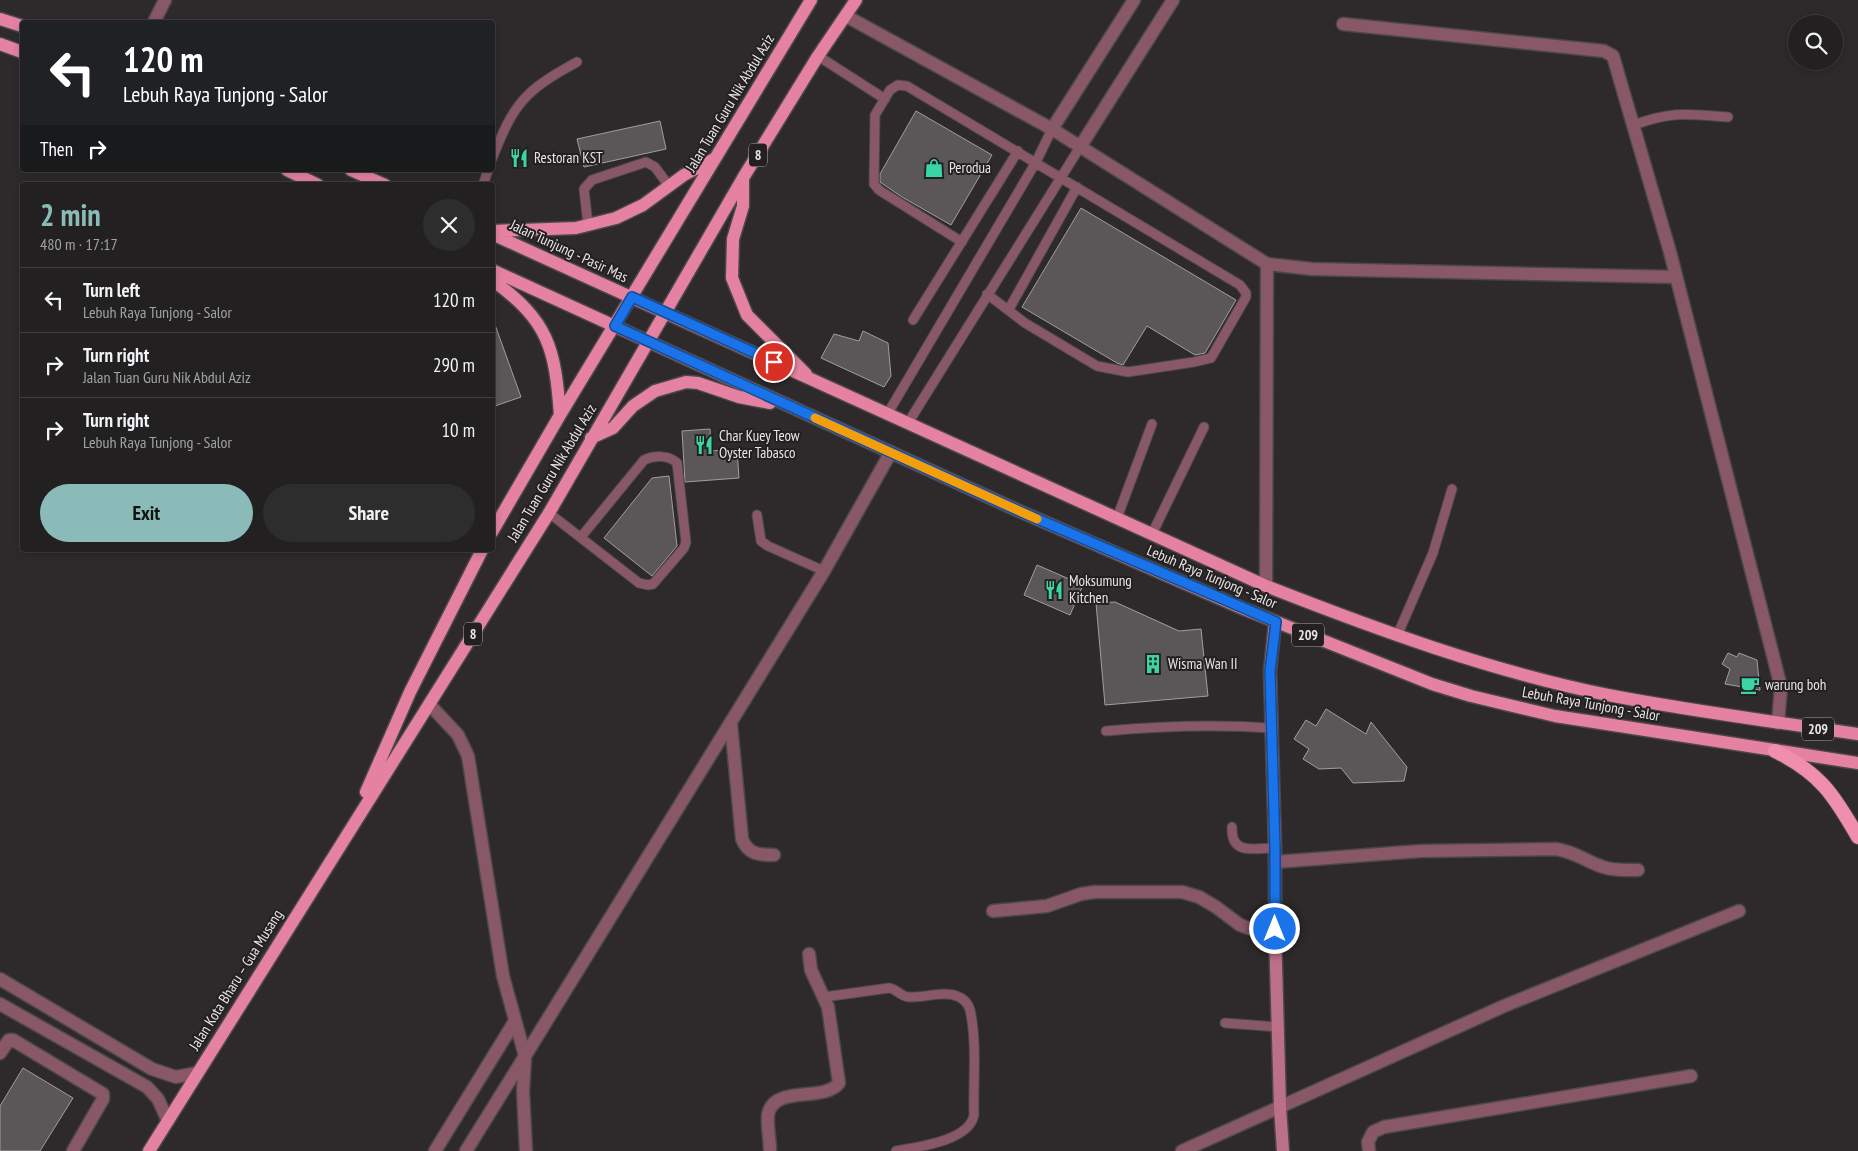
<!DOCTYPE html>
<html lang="en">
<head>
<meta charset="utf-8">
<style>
	:root { --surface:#222020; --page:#2e2d2d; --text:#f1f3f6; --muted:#a2a3a5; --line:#3f3e3e; --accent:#8bbbb9 }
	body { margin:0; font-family:"PT Sans Narrow",sans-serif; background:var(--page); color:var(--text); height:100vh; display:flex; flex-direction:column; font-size:19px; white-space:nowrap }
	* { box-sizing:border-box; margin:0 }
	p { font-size:16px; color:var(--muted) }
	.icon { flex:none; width:28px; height:28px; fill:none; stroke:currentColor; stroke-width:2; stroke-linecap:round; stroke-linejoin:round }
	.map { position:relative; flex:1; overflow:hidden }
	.sheet { position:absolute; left:20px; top:182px; width:475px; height:370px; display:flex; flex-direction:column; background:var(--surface); border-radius:5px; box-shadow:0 2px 8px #0003,0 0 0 1px var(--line) }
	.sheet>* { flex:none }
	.banner { position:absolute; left:20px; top:20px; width:475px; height:152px; border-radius:5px; box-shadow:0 2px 8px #0003,0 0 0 1px var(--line); background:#202124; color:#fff; overflow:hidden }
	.tools { position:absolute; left:1788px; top:15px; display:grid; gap:10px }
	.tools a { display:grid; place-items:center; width:55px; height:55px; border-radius:50%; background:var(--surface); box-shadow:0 2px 8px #0003,0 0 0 1px var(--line); font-size:25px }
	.pin { position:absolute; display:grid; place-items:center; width:42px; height:42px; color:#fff; margin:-21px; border:2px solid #fff; border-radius:50%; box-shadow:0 1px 5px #0007 }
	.me { position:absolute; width:55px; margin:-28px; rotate:0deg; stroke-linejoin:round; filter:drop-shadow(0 0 4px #0008) }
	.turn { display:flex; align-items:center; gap:18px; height:105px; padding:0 20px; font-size:22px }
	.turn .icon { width:65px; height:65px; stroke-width:2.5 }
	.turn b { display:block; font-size:35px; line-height:42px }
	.then { display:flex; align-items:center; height:48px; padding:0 20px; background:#0003; gap:10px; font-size:19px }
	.round { display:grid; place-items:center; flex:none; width:52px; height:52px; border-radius:26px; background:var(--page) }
	.head { display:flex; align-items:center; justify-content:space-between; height:85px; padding:0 20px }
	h1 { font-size:30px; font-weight:700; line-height:38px; color:var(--accent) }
	.button { display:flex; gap:10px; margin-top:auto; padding:10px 20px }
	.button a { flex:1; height:58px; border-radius:30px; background:var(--accent); color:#111; font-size:20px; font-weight:700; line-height:58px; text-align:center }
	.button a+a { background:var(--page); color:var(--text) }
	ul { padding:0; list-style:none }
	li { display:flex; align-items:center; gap:15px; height:65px; padding:0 20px; border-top:1px solid var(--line) }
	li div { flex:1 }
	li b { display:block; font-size:19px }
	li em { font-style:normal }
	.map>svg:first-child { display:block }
	.building { fill:#5b5657; stroke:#a29d9e }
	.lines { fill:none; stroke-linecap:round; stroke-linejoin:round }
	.service-casing { stroke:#4c4849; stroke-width:11 }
	.minor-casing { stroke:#4c4849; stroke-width:15 }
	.secondary-casing { stroke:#4c4849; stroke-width:15 }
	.primary-casing { stroke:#4c4849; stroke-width:15 }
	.trunk-casing { stroke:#4c4849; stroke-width:16 }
	.service { stroke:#895866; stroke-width:9 }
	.minor { stroke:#895866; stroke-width:12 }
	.secondary { stroke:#bc7088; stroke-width:12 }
	.primary { stroke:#e582a1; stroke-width:12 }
	.trunk { stroke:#f08fad; stroke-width:14 }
	.route-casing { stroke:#114b97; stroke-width:12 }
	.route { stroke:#1a73e8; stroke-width:9 }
	.slow { stroke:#f59e0b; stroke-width:9 }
	.labels { text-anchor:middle; stroke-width:4; stroke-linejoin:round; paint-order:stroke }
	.shield { fill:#242021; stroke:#adaaab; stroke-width:1 }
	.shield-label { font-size:14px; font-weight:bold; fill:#e8e5e6 }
	.street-label { font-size:15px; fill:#e8e5e6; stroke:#242021 }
	.poi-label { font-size:15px; fill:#e8e5e6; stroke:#242021; text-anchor:start }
</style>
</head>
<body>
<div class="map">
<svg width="1858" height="1151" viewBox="0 0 1858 1151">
	<rect width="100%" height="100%" fill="#2e2a2b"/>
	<!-- building -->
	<path class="building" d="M916,111L992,155L951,225L902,197L880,182V174Z
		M660,121L666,149L584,167L577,139Z
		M1081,208L1236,300L1205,353L1195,355L1147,326L1123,365L1117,363L1022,307Z
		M492,322H494L521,397L492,407Z
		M863,331L888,343L891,376L884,387L821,358L834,334L859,341Z
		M710,429L711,451L737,449L739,478L685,482L682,431Z
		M669,476L677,546L652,576L604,538L652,478Z
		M1037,565L1083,585L1070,615L1024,595Z
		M1115,602L1179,631L1201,629L1208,696L1105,705L1096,603Z
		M1728,653L1737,657L1739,653L1757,660L1760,690L1725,684L1730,669L1722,664Z
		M1326,709L1366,734L1371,722L1407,767L1404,781L1353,783L1341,768L1319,769L1303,759L1309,749L1294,739L1306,720L1316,726Z
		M23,1068L73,1098L40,1151H0V1106Z"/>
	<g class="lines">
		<!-- service casing -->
		<g class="service-casing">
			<path id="service" d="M818,56L885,99
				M1634,125C1672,111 1688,114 1728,117
				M492,159C514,103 524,91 577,62
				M483,185L488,170
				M588,225L584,189L592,180L646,162L655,167L669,186
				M962,242L879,190L874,184L875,115L890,90L898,85L907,86L1240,285L1246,293V297L1211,358L1194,362L1128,372L1097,366L1025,323L987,294
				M1009,309L1077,187
				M913,320L1018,151
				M888,413L1036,162L1052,129
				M908,423L1080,147
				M549,513L639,583L648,585L653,584L684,548L686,542L677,463C669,455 654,455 644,460L581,537
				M757,515L761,541L768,546L824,571
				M1117,518L1152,424
				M1152,534L1204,427
				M1397,636L1433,553L1452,489
				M1106,731C1161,726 1216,724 1271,728
				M1232,827C1231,856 1254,848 1275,848
				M824,997L889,988C897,989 901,997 909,997C925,998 944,990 959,997C966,1000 970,1007 971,1015C977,1047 973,1082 974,1115C969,1141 918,1147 896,1151
				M1225,1023L1278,1027"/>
		</g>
		<!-- minor casing -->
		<g class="minor-casing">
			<path id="minor" d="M846,16L1052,129L1267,264L1312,269L1676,277
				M154,22L165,0
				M1343,24L1604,51L1613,56L1670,252L1781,687L1778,723
				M1052,129L1134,0
				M1080,147L1173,0
				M1266,586L1267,264
				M430,705L458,735L468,756L503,976L525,1056L824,571L891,452
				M731,724L742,839C748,854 758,855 774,855
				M1275,862L1421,851L1556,849C1576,852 1585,861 1603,867C1615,871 1627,870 1638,870
				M993,911L1047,906L1081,894L1095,892H1182L1199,897L1216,907L1240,925L1257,931L1275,929
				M0,979L152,1069L176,1077L197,1073
				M0,1004L147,1087L158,1099L168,1121
				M0,1053L9,1040H13L103,1094V1099L73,1151
				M525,1059L523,1091L526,1151
				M435,1151L515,1021
				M466,1151L525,1056
				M770,1151C770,1140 767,1126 768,1115C773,1084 824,1103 839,1083L828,1007L811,970L809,954
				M1182,1151L1504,1006L1739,911
				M1369,1151L1368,1142L1373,1132L1384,1127L1691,1076"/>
		</g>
		<!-- secondary casing -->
		<g class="secondary-casing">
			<path id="secondary" d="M1275,622L1270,671L1275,848V929L1280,1107L1283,1151"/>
		</g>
		<!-- primary casing -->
		<g class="primary-casing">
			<path id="primary" d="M0,19L22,26
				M0,44L22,52
				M287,170L318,185
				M351,170L385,185
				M743,178V206L733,239L732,278L747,315L806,374
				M492,231L576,228L616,218L643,205L684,175L714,159
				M492,234L1266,586C1378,630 1490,671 1608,695C1691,711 1775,722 1858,734
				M492,270L1019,511L1244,609L1432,684L1471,696L1555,716L1858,763
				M492,280C549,321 555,348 560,415
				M591,438L613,428L633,406L655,391L686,382L698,383L739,397L770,403
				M492,532L560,415L811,0
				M366,792L410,692L482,550
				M149,1151L549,513L743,178L818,56L856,0"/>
		</g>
		<!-- trunk casing -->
		<g class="trunk-casing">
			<path id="trunk" d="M1775,751C1820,773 1834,795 1858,837"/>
		</g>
		<!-- service -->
		<use href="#service" class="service"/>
		<!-- minor -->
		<use href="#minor" class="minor"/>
		<!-- secondary -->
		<use href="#secondary" class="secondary"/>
		<!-- primary -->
		<use href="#primary" class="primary"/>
		<!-- trunk -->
		<use href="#trunk" class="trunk"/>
	</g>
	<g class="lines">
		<!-- route casing -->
		<g class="route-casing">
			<path id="route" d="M774,362L632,297L615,326L1019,511L1276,622L1270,671L1275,848V929"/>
		</g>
		<!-- route -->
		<use href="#route" class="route"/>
		<!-- slow -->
		<path class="slow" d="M815,418L1037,519"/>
	</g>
	<!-- icons -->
	<defs>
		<g id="restaurant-bare" transform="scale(1.5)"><path d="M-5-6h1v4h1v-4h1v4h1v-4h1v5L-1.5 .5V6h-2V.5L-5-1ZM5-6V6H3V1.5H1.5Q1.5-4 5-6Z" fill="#3ad4a5" stroke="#242021" stroke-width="2.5" paint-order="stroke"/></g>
		<g id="shop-bare" transform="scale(1.5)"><path d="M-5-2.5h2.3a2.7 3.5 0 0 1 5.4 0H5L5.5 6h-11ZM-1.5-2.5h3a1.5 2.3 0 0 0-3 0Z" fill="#3ad4a5" stroke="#242021" stroke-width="2.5" paint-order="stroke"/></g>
		<g id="building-bare" transform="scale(1.5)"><path d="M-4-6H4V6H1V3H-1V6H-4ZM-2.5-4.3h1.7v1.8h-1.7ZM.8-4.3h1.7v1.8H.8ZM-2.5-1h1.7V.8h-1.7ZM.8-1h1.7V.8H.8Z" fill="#3ad4a5" stroke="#242021" stroke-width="2.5" paint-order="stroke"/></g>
		<g id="cafe-bare" transform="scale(1.5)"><path d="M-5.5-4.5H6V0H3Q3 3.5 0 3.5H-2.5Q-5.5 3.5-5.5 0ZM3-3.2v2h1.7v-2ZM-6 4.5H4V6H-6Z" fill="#3ad4a5" stroke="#242021" stroke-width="2.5" paint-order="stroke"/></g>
	</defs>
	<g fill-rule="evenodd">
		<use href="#restaurant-bare" x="519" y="158"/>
		<use href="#shop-bare" x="934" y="168"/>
		<use href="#restaurant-bare" x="704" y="445"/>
		<use href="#restaurant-bare" x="1054" y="590"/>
		<use href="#building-bare" x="1153" y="664"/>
		<use href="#cafe-bare" x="1750" y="685"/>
	</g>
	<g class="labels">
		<!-- shield labels -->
		<g class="shield">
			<rect x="749" y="143.5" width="18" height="23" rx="4"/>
			<rect x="464" y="622.5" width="18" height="23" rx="4"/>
			<rect x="1292" y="623.5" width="32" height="23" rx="4"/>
			<rect x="1802" y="717.5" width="32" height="23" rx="4"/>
		</g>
		<g class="shield-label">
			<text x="758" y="160">8</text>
			<text x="473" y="639">8</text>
			<text x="1308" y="640">209</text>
			<text x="1818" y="734">209</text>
		</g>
		<!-- street labels -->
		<g class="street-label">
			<text transform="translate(730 103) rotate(-59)" y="5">Jalan Tuan Guru Nik Abdul Aziz</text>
			<text transform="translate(569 251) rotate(25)" y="5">Jalan Tunjung - Pasir Mas</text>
			<text transform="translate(552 473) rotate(-59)" y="5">Jalan Tuan Guru Nik Abdul Aziz</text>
			<text transform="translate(1212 577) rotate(23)" y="5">Lebuh Raya Tunjong - Salor</text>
			<text transform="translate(1591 704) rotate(10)" y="5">Lebuh Raya Tunjong - Salor</text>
			<text transform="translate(236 980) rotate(-58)" y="5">Jalan Kota Bharu – Gua Musang</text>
		</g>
		<!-- poi labels -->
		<g class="poi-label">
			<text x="534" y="163">Restoran KST</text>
			<text x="949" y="173">Perodua</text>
			<text x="719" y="441">Char Kuey Teow<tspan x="719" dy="17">Oyster Tabasco</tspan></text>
			<text x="1069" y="586">Moksumung<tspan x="1069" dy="17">Kitchen</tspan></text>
			<text x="1168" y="669">Wisma Wan II</text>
			<text x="1765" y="690">warung boh</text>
		</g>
	</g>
</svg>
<div class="tools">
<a><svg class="icon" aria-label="search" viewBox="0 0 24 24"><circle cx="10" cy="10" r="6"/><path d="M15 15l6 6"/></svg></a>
</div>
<div class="pin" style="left:774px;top:362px;background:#d93025"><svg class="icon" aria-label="arrive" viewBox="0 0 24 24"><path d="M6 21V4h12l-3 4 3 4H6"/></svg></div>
<svg class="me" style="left:1275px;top:929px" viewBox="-20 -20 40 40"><circle r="17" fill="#1a73e8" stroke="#fff" stroke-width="3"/><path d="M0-11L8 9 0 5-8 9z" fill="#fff"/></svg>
<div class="banner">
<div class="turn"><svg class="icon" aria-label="left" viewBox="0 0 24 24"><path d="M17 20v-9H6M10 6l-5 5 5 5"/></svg><div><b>120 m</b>Lebuh Raya Tunjong - Salor</div></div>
<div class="then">Then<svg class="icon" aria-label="right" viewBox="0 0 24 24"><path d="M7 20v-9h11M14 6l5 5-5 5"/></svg></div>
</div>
<section class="sheet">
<div class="head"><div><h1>2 min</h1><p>480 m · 17:17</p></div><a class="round"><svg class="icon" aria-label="close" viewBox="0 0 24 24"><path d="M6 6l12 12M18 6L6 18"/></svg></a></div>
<ul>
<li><svg class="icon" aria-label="left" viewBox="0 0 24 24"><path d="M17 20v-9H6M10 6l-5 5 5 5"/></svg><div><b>Turn left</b><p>Lebuh Raya Tunjong - Salor</p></div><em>120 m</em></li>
<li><svg class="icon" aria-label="right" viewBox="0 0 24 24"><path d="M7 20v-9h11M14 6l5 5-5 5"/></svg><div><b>Turn right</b><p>Jalan Tuan Guru Nik Abdul Aziz</p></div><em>290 m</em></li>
<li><svg class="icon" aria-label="right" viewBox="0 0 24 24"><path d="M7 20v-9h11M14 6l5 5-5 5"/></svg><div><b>Turn right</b><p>Lebuh Raya Tunjong - Salor</p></div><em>10 m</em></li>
</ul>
<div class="button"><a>Exit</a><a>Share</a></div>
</section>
</div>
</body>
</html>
